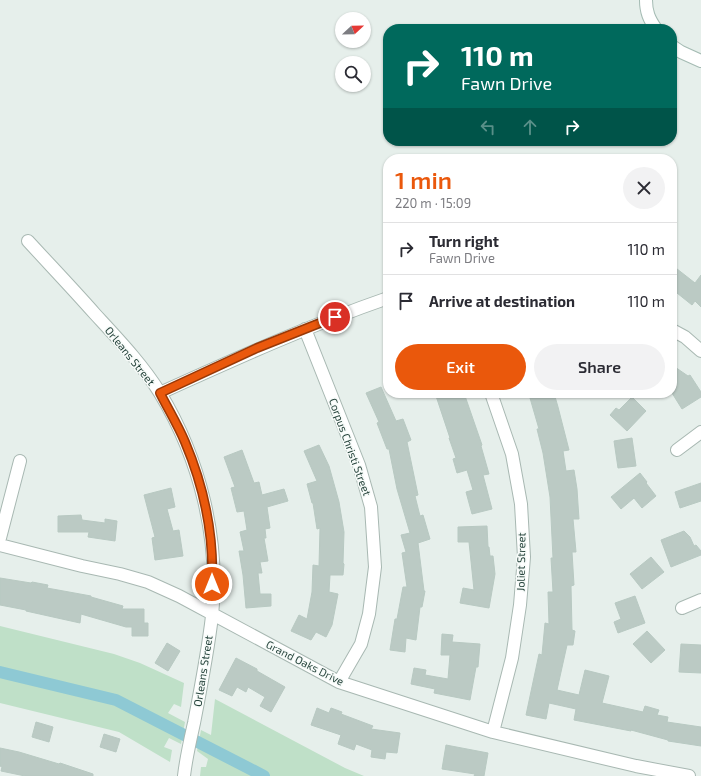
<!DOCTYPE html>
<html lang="en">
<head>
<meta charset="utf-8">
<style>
	:root { --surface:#fff; --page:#f2f2f3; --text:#2b2b33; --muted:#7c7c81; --line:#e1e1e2; --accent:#ea580c }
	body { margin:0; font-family:"Exo 2",sans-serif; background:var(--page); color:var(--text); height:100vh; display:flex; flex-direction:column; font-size:15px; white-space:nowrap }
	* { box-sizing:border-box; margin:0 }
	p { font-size:13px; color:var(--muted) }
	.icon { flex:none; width:22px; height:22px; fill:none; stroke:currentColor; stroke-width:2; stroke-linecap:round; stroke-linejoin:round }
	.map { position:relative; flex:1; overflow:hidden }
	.sheet { position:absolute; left:383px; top:154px; width:294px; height:244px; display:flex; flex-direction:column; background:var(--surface); border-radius:16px; box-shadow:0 1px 3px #0004 }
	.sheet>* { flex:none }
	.banner { position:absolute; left:383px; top:24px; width:294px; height:122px; border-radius:16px; box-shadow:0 1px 3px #0004; background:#00695c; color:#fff; overflow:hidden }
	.needle { width:26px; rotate:68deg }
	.tools { position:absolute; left:335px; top:12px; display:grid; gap:8px }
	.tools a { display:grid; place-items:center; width:36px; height:36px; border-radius:50%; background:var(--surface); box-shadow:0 1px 3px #0004; font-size:20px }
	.pin { position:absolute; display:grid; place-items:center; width:34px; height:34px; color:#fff; margin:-17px; border:2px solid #fff; border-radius:50%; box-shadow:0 1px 4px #0007 }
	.me { position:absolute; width:44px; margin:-22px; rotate:0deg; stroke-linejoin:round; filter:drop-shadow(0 0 3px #0008) }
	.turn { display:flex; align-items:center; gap:14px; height:84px; padding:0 12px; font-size:18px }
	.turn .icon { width:52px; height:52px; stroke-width:2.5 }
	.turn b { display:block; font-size:28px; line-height:34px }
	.lanes { display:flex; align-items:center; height:38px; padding:0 12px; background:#0003; justify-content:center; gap:20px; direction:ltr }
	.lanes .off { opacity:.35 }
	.round { display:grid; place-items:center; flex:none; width:42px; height:42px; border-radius:21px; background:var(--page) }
	.headline { display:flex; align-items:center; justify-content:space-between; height:68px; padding:0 12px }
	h1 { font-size:24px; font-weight:600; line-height:30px; color:var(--accent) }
	.button { display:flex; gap:8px; margin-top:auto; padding:8px 12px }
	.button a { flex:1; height:46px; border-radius:24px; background:var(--accent); color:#fff; font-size:16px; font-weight:600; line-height:46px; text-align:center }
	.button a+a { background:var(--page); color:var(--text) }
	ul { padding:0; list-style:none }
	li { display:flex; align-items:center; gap:12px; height:52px; padding:0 12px; border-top:1px solid var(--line) }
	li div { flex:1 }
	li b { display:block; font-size:15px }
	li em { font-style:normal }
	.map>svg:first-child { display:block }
	.green { fill:#bfe0c8 }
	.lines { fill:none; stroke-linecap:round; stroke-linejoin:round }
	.canal { stroke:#8ec9d4; stroke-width:12 }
	.building { fill:#bbcac4; stroke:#b8c9c2 }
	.street-casing { stroke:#a8b8b2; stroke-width:14 }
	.secondary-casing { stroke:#a4bbb3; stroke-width:14 }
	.street { stroke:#fff; stroke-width:12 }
	.secondary { stroke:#fff; stroke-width:12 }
	.route-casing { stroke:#983908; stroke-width:10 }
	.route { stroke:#ea580c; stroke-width:7 }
	.labels { text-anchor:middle; stroke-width:3; stroke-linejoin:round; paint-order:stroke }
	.street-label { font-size:11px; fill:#24423a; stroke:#f7fbf9 }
</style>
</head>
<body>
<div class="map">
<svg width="701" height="776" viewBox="0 0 701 776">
	<rect width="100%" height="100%" fill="#e6efeb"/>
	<!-- green -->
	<path class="green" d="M0,626L114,654L140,663L184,683L181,707L174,704L168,713L185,722L181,744L169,738L164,747L172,750L170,762L119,732L0,703Z
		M215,699L345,768L364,776H200L201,767H206L208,759L197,751L201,730L211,735Z"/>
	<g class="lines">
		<!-- canal -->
		<path class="canal" d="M0,672L116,700L264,776"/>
	</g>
	<!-- building -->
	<path class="building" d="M672,265L695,283L701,275V307L695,301L692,305L672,289Z
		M672,365L688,376L690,375L701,392V397L682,409L672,393Z
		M381,387L396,421L403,419L411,440L407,442L418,495L415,496L420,516L423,515L430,539L418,543L424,591H425L422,607H420L416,640L406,638L405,652L390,650L395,619H397L403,587H407L402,553L406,552L401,535L410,533L397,489L389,449H387L377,423L379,422L366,393Z
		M435,393H464L482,445L481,446L489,474L483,475L492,509L472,514L466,492L473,490L467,470L457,473L453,459L456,458L449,438H450Z
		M545,393H554L558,407L569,450L563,451L566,471L574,470L577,489L579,519H573L576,552H572L574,585L571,586L572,630L575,631L573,645H567L557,690L579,695L585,670L609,676L602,703L643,712L645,706L659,710L657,715L668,717L667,722L701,727V746L668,741V740L631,730V731L574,720L576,709L549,703L546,719L526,715L539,654L542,655L545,623L549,624L548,592H553L551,558H553L550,497L543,453L537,429H539L530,398Z
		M632,397L646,411L627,431L610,415L616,408L619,410Z
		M632,438L636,466L618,468L614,441Z
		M319,445L329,466L339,502L344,532L343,563L344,564L343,575H330L329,592L338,594L332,625L326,637L316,632L311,640L291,631L299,615L307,619L312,592L313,565L319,566L320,528L317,529L313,503H312L307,484L317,481L304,451Z
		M242,450L254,483L259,482L262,495L284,489L288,501L267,507L270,528L265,529L266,538H264L268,561L260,562L262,573H258L260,594H271V606L246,608L243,575L239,551H244L240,532L247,530L244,511L237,512L231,488L235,487L224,457Z
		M640,473L647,482L646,483L656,496L642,508L634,498L621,509L611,497Z
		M701,483V501L680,508L675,492Z
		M171,488L175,507L167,509L173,531L179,530L183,556L155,560L152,538L155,537L144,495Z
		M81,515L82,520L105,523V519L117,521L115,541L88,537L89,532H58V516Z
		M487,526L488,547H489L490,556H493L495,574L489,608L460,603L463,588L474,590L469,542H458V527Z
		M684,531L690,537L694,546L696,545L701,551V555L671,567L661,540Z
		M651,557L664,572L642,589L630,574Z
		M0,578L31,583L32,582L48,585L47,588L91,596V597L123,606L122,609H144V623H148V636H132V627H126L81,614L80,623L26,611V610L0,605Z
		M635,596L645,623L618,633L614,622L621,619L615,603Z
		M647,631L665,650L651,663L633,644Z
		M442,634L453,635L452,642L480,644L478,667H476L470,700L434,693L435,689L411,684L414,668L426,670L425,675L448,679L450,655H441Z
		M167,643L180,651L168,671L155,663Z
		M681,644L701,645V673L679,672Z
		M236,658L257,669V671L285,687L271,712L260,706L265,697L248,687L246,692L237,687L232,696L219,690Z
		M317,708L329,713L331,708L342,712L341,714L373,726L371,729L400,733L397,753L386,752L385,759L371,757L372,750L356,744L354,750L338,744L341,735L311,725Z
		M36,722L53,727L49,742L32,737Z
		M104,734L120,739L116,752L100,747Z
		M446,745L488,753L484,776H474L475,774L442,769Z
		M0,748L19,752L59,764L60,763L93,774V776H25L1,771L2,767L0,766Z"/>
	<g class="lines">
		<!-- street casing -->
		<g class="street-casing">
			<path id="street" d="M28,241C50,265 73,289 95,314C118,339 142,364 160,393C200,459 220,539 212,616C208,651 201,687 194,723C190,741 186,758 184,776
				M305,329L359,465L371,507L375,567L369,614L361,644L339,682
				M672,330L685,337L701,351
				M160,393C235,359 310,325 388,298
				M491,393L512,454L521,504L524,557L520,605L512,658L493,732
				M677,450L701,432
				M0,538L20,461
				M0,545L82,566L120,574L148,582L179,596L339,682L493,732L636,766L689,776
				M682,608L701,600"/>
		</g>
		<!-- secondary casing -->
		<g class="secondary-casing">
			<path id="secondary" d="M646,0C646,12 649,19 656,29
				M672,46L681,52L701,61"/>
		</g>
		<!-- street -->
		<use href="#street" class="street"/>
		<!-- secondary -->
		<use href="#secondary" class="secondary"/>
	</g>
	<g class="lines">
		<!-- route casing -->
		<g class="route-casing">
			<path id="route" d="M212,584C214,536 204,487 185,442C178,425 168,409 160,393L257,348L335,317"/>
		</g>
		<!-- route -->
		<use href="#route" class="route"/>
	</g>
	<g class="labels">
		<!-- street labels -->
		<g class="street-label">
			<text transform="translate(130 356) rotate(51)" y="4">Orleans Street</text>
			<text transform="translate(350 447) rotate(70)" y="4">Corpus Christi Street</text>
			<text transform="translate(521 562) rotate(-89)" y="4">Joliet Street</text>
			<text transform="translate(305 663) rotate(27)" y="4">Grand Oaks Drive</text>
			<text transform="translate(203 671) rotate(-81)" y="4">Orleans Street</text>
		</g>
	</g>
</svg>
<div class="tools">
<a><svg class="needle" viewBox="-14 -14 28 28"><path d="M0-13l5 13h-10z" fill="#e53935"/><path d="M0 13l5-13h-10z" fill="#7c7c81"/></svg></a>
<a><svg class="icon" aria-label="search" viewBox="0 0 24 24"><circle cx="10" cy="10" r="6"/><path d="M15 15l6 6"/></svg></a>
</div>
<div class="pin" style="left:335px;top:317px;background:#d93025"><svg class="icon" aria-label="arrive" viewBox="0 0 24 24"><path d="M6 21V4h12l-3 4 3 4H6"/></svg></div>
<svg class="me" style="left:212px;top:584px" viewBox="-20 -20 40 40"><circle r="17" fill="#ea580c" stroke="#fff" stroke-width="3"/><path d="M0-11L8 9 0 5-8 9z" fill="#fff"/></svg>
<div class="banner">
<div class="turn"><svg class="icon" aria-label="right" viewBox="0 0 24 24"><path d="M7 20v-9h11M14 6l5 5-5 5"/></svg><div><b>110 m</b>Fawn Drive</div></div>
<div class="lanes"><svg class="icon off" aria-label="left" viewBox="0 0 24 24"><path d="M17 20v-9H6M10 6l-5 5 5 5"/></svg><svg class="icon off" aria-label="ahead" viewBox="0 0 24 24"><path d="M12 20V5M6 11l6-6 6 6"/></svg><svg class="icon" aria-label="right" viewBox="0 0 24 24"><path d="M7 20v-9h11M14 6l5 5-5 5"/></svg></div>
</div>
<section class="sheet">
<div class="headline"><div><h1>1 min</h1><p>220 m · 15:09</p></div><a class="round"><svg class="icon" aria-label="close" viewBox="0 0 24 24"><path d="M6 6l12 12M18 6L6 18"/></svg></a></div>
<ul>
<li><svg class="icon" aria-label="right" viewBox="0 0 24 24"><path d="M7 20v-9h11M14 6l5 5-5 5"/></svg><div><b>Turn right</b><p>Fawn Drive</p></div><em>110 m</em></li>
<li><svg class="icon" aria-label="arrive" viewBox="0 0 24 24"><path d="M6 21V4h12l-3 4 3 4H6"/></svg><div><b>Arrive at destination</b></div><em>110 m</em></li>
</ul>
<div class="button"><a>Exit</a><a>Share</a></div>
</section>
</div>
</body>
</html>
